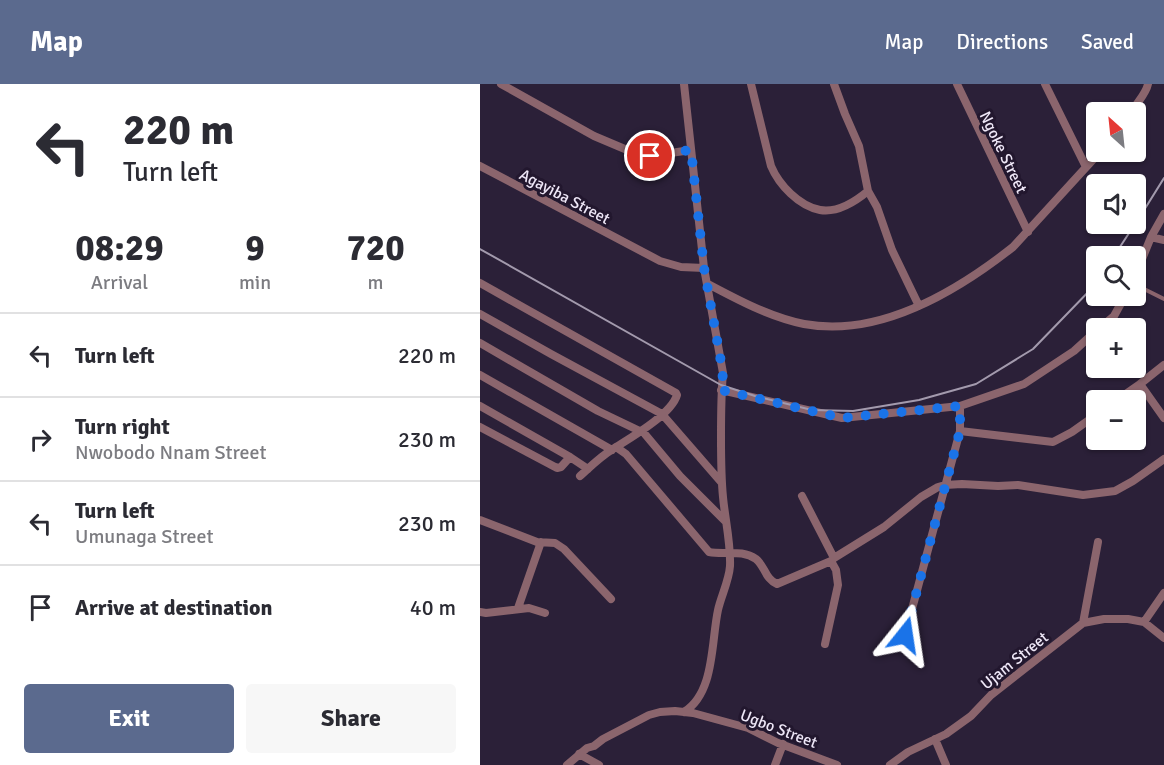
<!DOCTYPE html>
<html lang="en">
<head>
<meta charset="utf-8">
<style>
	:root { --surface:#fff; --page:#f7f7f7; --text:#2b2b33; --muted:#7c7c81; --line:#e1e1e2; --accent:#5b6a8e }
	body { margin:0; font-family:Signika,sans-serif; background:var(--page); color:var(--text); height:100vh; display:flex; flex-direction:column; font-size:22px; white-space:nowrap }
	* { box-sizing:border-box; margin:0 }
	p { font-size:20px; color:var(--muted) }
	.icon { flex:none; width:33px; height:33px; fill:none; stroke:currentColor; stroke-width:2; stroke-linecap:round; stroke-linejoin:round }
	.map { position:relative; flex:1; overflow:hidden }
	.details { display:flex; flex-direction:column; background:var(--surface); width:480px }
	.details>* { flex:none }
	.banner { background:#fff; color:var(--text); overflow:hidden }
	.needle { width:39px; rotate:333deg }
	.fabs { position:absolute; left:606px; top:18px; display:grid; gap:12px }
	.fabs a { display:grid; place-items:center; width:60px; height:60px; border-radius:6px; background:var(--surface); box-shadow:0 2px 4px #0004; font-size:30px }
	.pin { position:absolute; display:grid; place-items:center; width:51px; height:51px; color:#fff; margin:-26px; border:3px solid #fff; border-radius:50%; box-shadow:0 2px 6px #0007 }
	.me { position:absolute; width:66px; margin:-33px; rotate:15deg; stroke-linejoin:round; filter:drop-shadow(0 0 4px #0008) }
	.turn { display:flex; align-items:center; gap:21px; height:126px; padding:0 24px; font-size:27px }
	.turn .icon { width:78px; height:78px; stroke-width:2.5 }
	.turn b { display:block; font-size:42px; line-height:51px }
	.eta { display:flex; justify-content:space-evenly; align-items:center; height:102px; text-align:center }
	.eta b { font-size:36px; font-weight:800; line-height:42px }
	.button { display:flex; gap:12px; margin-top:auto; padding:12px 24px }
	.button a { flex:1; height:69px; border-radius:6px; background:var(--accent); color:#fff; font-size:24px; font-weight:800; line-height:69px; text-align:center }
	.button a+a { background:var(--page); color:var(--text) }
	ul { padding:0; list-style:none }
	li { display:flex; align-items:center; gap:18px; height:84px; padding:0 24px; border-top:2px solid var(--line) }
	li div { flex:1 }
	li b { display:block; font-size:22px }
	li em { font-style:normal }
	header { display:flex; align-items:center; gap:36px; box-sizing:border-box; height:84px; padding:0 30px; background:var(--accent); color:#fff }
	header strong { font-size:28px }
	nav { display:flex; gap:33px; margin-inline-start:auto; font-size:21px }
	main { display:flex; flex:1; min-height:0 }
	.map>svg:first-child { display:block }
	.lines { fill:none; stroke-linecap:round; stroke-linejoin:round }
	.service { stroke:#8b656d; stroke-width:4 }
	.minor { stroke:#8b656d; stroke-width:8 }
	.rail { stroke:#a39aad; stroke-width:2 }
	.route { stroke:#1a73e8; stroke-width:10; stroke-dasharray:0 18 }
	.labels { text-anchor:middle; stroke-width:6; stroke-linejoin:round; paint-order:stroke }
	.street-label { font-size:16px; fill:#eee7f7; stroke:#22172e }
</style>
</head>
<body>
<header>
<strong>Map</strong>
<nav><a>Map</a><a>Directions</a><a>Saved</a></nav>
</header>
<main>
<section class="details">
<div class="banner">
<div class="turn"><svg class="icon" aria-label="left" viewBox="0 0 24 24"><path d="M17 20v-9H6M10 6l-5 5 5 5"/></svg><div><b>220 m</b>Turn left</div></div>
</div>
<div class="eta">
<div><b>08:29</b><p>Arrival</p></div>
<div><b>9</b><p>min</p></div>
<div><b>720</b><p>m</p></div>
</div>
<ul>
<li><svg class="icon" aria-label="left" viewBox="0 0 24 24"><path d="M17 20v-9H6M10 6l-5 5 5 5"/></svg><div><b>Turn left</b></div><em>220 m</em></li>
<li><svg class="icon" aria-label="right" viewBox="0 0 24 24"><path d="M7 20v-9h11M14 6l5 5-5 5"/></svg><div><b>Turn right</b><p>Nwobodo Nnam Street</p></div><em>230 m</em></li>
<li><svg class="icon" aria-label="left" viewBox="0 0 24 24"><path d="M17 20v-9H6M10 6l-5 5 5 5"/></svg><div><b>Turn left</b><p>Umunaga Street</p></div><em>230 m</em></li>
<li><svg class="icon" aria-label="arrive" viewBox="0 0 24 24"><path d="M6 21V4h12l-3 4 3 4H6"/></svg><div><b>Arrive at destination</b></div><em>40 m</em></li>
</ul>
<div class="button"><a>Exit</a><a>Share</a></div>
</section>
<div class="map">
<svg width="684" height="681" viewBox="0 0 684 681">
	<rect width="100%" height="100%" fill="#2b2038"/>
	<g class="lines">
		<!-- service -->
		<path class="service" d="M656,201L684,215"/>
		<!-- minor -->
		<path class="minor" d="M21,0L114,52L159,71L170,72L211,66
			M271,0L291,82C299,101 319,122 340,126C357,129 376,117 388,107
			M354,0L365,30L379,62L388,107L397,123L412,166L439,222
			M477,0L548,148
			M565,0L606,83
			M652,28C657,18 666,10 668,0
			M0,82L180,177L201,183L224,184
			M671,153L684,156
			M656,190L671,153L684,130
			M0,199L196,309L197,311C191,331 150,354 133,365C121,372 110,383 100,392
			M228,200C258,216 290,233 324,240C399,254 476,208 533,163L620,68
			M0,230L71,270L182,330L241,398
			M620,244L634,232L645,212
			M0,259L118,327L164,349L200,392L245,437
			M684,281L660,300L684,334
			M0,291L132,366
			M241,306L362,334L480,322L544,300L594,267L616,247
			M637,316L660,300
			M0,322L90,373L108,385
			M0,343L77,384L81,383L90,373
			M480,347L573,358L592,348L616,331
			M136,363L146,370L229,468C245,471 262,465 276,475C285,482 285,495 297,500L351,477L354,474L404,443L441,413L458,403L465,401L482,400L518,402L538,401L603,411L635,407L653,397L684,375
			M322,412L354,474
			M0,436L57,458L75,459L84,465L131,515
			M38,524L61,458
			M0,528L6,529L49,524L65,529
			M664,538L684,509
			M603,539L618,458
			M425,551L480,347V322
			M345,560L358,501L356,486L351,477
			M204,628C235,609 231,558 238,526C241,512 249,497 250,482C251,460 245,435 243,413C241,393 241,373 241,353C241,332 241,310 243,289L224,184L204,0
			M455,655L466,681
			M99,670L119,681
			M87,681L107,664L114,662L123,655L169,631L180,628L195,627L213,629L268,644L298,659L357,681
			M295,681L303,660
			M410,681L428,668L466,650L491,632L511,611L603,539L624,535H648L664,538L684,554"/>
		<!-- rail -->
		<path class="rail" d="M656,139L684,94
			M0,165L241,301L275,312L332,326L373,327L439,316L496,300L553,265L616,200
			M634,172L655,140"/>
	</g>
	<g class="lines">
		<!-- route -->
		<path class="route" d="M170,72L211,66L224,184L243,289L241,306L362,334L480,322V347L425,551"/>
	</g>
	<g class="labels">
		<!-- street labels -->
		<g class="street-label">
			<text transform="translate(524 68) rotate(64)" y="6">Ngoke Street</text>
			<text transform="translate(85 112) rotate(28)" y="6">Agayiba Street</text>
			<text transform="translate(534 576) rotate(-39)" y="6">Ujam Street</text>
			<text transform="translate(299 644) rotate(21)" y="6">Ugbo Street</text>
		</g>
	</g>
</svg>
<div class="fabs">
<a><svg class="needle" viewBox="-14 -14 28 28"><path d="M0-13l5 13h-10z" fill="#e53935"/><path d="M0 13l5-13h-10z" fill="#7c7c81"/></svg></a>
<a><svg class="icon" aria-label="sound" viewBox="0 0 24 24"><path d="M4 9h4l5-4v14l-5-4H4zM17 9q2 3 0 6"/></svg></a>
<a><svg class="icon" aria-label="search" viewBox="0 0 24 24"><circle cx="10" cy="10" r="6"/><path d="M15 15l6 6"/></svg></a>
<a>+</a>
<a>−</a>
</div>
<div class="pin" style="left:170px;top:72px;background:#d93025"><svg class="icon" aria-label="arrive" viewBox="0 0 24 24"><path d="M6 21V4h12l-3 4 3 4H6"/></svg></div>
<svg class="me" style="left:425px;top:551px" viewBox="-20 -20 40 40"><path d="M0-17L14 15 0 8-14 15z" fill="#1a73e8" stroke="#fff" stroke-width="4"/></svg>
</div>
</main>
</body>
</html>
